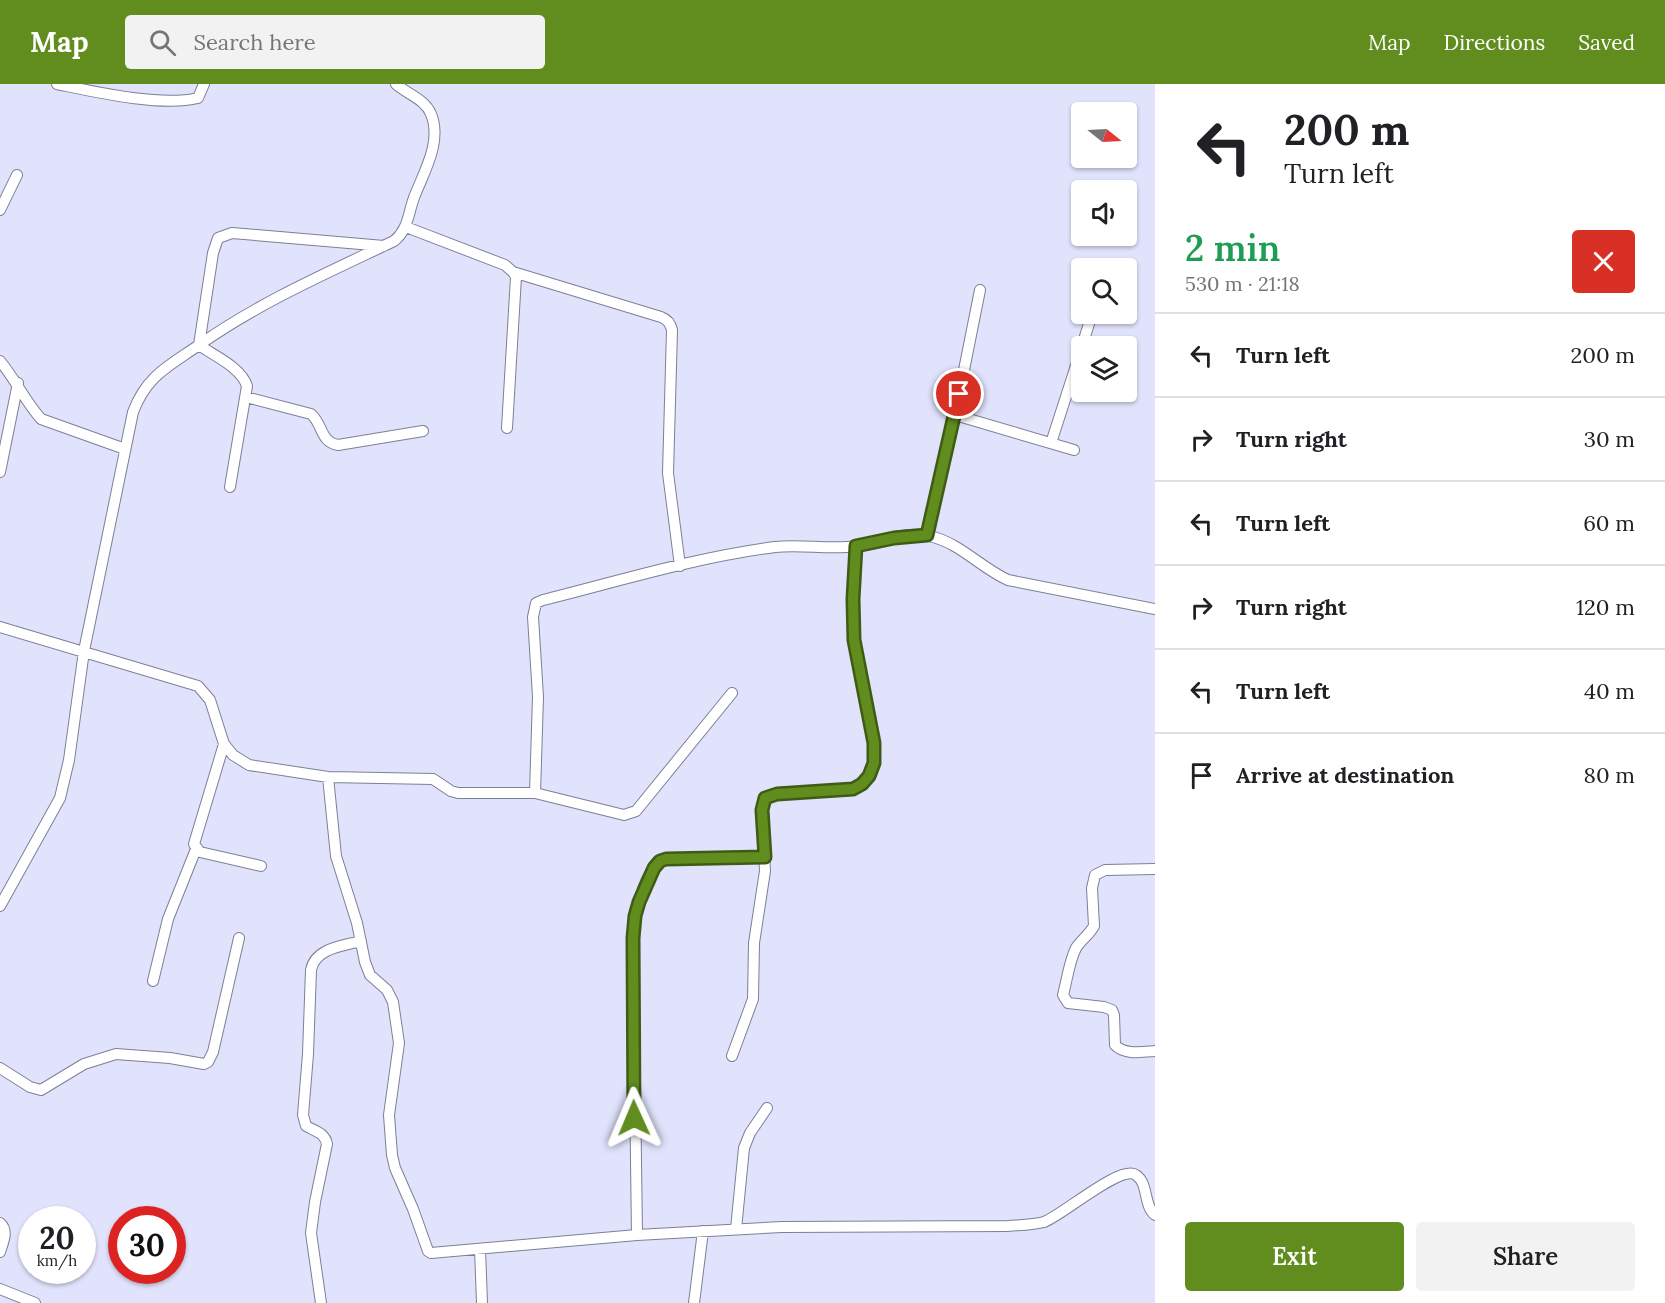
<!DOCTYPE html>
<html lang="en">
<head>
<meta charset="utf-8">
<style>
	:root { --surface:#fff; --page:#f2f2f2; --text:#202124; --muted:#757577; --line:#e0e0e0; --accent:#618d1f }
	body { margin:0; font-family:Lora,serif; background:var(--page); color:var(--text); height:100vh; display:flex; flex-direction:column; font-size:22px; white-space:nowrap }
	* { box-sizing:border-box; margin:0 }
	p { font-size:20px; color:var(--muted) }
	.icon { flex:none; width:33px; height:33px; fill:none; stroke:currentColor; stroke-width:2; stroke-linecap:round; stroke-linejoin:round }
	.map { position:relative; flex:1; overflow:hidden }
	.drawer { display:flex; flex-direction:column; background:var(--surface); width:510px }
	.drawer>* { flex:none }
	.top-card { background:#fff; color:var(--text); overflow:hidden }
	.needle { width:39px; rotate:108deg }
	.tools { position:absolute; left:1071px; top:18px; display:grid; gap:12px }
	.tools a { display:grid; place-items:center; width:66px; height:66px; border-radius:6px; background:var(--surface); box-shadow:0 2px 4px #0004; font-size:30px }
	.speed { position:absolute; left:18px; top:1122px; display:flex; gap:12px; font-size:30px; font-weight:700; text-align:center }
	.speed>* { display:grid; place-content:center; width:78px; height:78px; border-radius:50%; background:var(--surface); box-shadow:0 2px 4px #0004; line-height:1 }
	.speed small { font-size:15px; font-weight:400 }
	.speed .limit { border:9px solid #d22; background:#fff; color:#111 }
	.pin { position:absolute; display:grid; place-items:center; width:51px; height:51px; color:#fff; margin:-26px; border:3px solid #fff; border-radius:50%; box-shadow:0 2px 6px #0007 }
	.me { position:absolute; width:66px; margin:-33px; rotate:359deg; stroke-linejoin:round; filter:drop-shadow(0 0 4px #0008) }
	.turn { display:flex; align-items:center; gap:21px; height:126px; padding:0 30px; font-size:27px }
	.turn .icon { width:78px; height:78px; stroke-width:2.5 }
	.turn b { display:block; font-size:42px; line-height:51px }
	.round { display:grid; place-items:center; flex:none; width:63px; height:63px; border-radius:6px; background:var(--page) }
	.summary { display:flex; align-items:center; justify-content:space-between; height:102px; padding:0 30px }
	h1 { font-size:36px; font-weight:600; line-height:45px; color:#1e9e55 }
	.action { display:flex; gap:12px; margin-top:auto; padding:12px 30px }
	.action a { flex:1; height:69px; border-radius:6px; background:var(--accent); color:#fff; font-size:24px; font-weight:600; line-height:69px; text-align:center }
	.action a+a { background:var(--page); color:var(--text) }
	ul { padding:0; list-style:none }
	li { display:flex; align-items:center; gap:18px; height:84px; padding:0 30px; border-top:2px solid var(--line) }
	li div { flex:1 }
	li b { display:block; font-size:22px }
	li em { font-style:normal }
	header { display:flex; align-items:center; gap:36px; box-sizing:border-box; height:84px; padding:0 30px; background:var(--accent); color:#fff }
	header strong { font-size:28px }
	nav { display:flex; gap:33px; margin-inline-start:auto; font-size:21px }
	.search { width:420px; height:54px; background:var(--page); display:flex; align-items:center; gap:15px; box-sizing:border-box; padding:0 21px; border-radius:6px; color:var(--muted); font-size:22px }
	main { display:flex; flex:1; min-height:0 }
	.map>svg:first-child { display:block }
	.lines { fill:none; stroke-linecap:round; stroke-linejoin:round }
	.street-casing { stroke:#7d7f96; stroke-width:12 }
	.street { stroke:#fff; stroke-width:10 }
	.route-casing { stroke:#3f5c14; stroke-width:15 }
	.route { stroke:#618d1f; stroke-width:10 }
</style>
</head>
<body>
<header>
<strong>Map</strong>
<div class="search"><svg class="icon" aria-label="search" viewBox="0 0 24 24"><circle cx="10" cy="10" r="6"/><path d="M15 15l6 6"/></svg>Search here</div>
<nav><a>Map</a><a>Directions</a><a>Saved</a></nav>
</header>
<main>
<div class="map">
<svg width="1155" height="1219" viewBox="0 0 1155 1219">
	<rect width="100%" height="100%" fill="#e1e3fd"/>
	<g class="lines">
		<!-- street casing -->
		<g class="street-casing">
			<path id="street" d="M57,0C96,8 160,23 198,14L204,0
				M0,126L17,91
				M406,143L505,181L513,188L516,193L507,344
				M513,188L661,233C668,236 670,239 672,246L668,389L680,482
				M1082,262L1092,230
				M0,277C15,295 25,317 41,335L125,365
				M246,313L311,330C323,340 320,358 338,361L423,347
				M955,331L1074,366
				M1051,359L1082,263
				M0,388L18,299
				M230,403L247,302C241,283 214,272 199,261L213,169L218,154L232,149L384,162
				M927,451L955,331L980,206
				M0,543L198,602L210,616L224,660L233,671L249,681L328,693L433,695L451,707L458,709H535L624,731L636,727L732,609
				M224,660L194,760L200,768L261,782
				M328,693L336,772L357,839L365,878L370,891L387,906L393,918L399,959L389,1031L392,1071L395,1084L413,1125L428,1167L431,1169L637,1151L782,1143L1008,1142C1020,1141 1033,1141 1044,1138C1063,1131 1121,1080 1136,1091C1149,1100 1143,1121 1155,1131
				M535,709L538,613L533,533L536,519L543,516C619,497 697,473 775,463C802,460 830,466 857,462C879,458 906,447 929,452C959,458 981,484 1008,496L1155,525
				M1155,785L1105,786L1095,791L1092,804L1094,842C1089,851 1081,856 1076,864C1069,878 1067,896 1063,911L1068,919L1104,923L1112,926L1114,931L1115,961C1124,971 1142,968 1155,967
				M0,822L60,714L69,676L84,567L133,328C147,291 169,282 199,261C260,218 327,189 394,157C409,145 408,128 415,111C425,86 442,57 431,30C425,15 407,10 396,0
				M153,897L168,835L196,765
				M732,972L753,915L754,859L765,787L762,726L765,714L776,710L853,705L862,700L869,692L874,679V659L854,556L853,515L857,462
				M0,984L30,1003L41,1006L84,980L116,970L170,974L204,980L208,978L213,968L239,854
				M0,1139C9,1147 3,1158 0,1168
				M736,1145L744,1064L750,1049L767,1024
				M637,1151L633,854C635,832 643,783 666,775L765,773
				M480,1165L482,1219
				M0,1205L35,1219
				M321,1219L311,1149L315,1118L327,1060C325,1049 315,1047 306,1042L303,1031L308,970L311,886C315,864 343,862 361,857
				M694,1219L703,1147"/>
		</g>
		<!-- street -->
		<use href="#street" class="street"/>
	</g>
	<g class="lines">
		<!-- route casing -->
		<g class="route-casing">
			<path id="route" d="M634,1034L633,854L635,832L639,818L654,784L660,777L666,775L765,773L762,726L765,714L777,710L853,705L862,700L869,692L874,679V659L854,556L853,515L856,462L894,454L927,451L959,310"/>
		</g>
		<!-- route -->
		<use href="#route" class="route"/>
	</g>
</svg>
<div class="tools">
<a><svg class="needle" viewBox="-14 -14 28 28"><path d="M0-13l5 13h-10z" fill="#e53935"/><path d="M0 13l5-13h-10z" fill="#757577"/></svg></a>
<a><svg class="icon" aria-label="sound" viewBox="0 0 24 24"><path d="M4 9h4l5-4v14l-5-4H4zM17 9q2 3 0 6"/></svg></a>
<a><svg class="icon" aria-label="search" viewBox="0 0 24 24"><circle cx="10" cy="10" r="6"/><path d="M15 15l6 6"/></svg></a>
<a><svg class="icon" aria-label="layers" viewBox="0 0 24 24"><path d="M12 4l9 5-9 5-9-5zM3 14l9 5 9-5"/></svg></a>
</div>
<div class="speed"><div>20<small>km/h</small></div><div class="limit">30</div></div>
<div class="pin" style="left:959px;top:310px;background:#d93025"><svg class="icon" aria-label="arrive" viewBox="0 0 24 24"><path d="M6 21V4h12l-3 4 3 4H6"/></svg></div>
<svg class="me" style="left:634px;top:1034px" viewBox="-20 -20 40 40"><path d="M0-17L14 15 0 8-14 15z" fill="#618d1f" stroke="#fff" stroke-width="4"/></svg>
</div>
<section class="drawer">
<div class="top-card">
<div class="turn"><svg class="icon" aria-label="left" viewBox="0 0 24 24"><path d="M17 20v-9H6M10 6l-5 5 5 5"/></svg><div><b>200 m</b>Turn left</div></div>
</div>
<div class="summary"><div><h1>2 min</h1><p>530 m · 21:18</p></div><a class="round" style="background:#d93025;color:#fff"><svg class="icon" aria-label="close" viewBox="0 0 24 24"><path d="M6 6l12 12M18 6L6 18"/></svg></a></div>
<ul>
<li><svg class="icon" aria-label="left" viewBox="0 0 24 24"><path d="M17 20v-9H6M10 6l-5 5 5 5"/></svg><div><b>Turn left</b></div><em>200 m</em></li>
<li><svg class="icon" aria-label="right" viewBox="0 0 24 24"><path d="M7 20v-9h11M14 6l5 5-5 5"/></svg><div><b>Turn right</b></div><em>30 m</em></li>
<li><svg class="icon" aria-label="left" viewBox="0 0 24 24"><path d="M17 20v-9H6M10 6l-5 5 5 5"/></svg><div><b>Turn left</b></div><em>60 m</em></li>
<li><svg class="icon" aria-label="right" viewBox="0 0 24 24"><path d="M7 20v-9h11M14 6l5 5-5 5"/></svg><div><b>Turn right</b></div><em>120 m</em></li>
<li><svg class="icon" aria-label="left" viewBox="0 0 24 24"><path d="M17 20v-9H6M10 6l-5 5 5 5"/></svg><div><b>Turn left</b></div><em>40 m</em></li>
<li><svg class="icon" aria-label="arrive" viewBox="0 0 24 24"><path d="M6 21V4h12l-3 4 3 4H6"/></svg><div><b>Arrive at destination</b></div><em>80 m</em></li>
</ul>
<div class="action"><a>Exit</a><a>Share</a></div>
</section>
</main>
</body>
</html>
